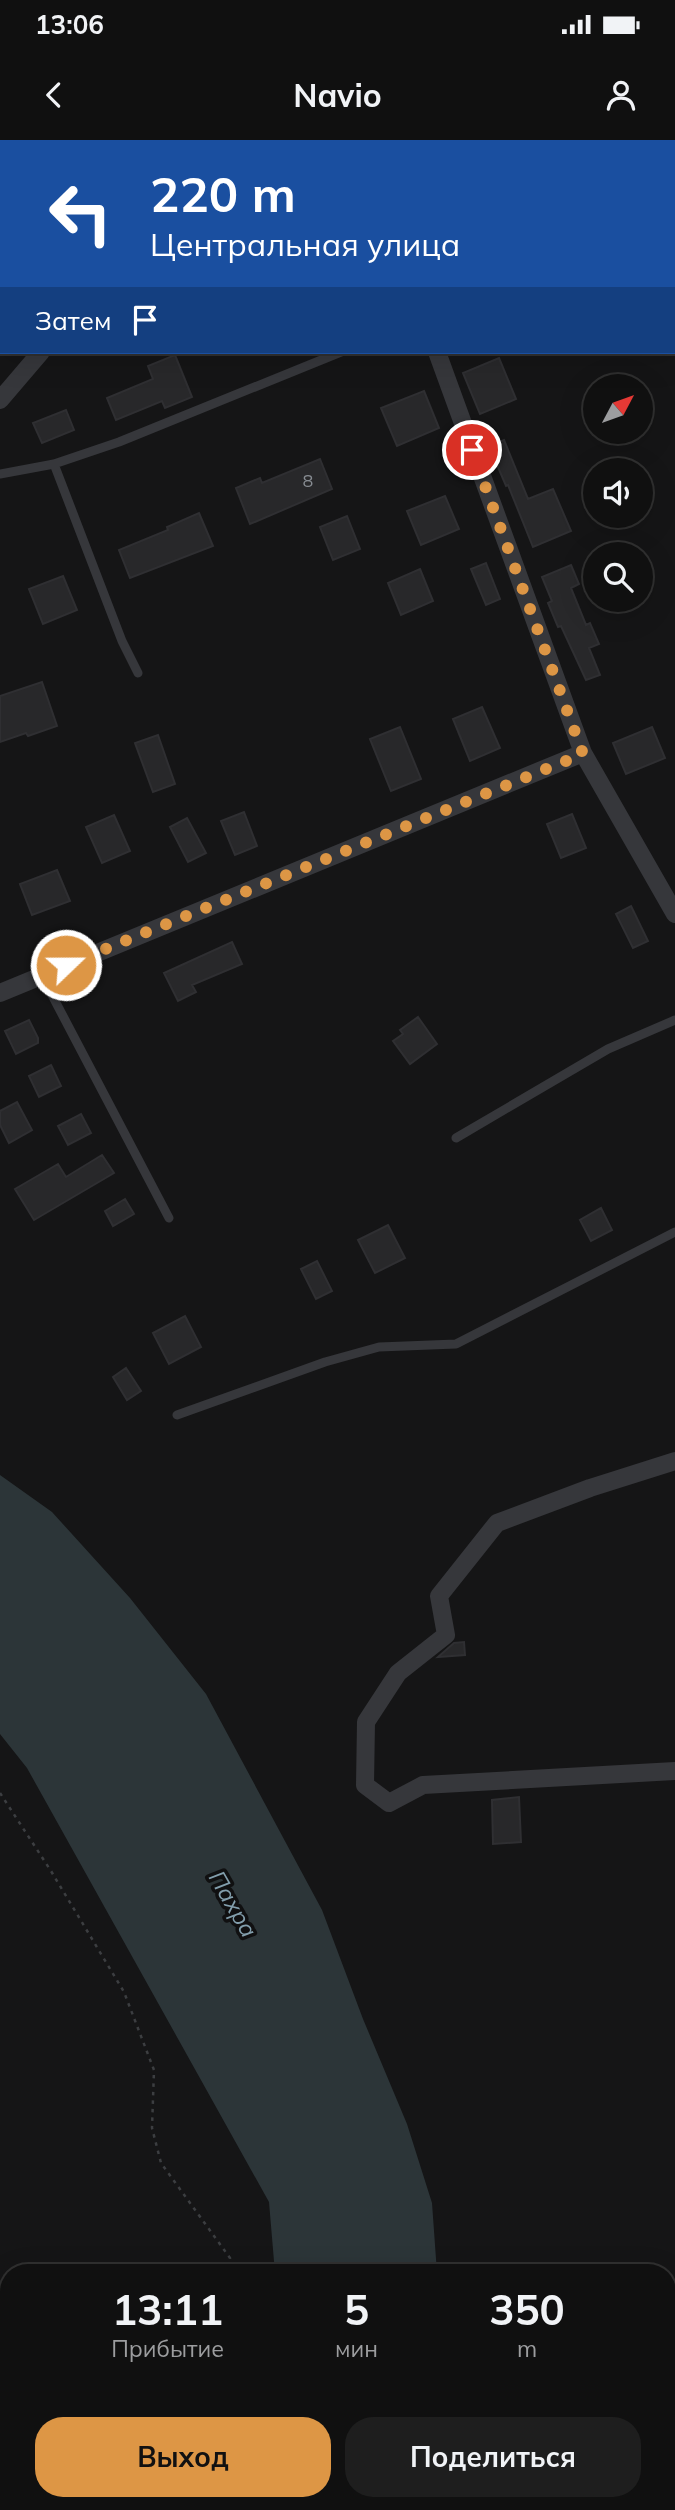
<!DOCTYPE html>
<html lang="ru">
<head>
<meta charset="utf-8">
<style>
	:root { --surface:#101010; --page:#1e1e1e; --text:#f1f3f6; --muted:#9c9d9f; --line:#303030; --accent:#dd9645 }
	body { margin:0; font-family:Mulish,sans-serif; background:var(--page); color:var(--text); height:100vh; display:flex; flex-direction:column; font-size:26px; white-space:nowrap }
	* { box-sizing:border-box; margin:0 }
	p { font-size:23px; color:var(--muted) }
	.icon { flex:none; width:38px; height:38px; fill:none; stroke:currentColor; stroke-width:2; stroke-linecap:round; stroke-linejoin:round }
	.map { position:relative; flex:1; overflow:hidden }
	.details { position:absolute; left:0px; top:2124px; width:676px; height:247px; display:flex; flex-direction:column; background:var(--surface); border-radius:28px 28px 0 0; box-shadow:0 7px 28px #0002,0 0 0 2px var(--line) }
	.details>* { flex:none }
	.top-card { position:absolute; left:0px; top:0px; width:676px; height:214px; box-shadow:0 7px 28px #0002,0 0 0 2px var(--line); background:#1a4fa0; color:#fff; overflow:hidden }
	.needle { width:46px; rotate:49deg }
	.fabs { position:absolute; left:583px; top:234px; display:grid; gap:14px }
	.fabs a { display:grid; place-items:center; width:70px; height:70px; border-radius:50%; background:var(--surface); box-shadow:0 7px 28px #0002,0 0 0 2px var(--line); font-size:35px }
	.pin { position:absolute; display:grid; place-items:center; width:60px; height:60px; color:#fff; margin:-30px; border:4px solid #fff; border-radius:50%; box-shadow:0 2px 7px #0007 }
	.me { position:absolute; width:77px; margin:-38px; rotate:68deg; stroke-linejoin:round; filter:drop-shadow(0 0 5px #0008) }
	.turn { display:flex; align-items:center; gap:24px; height:147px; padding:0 35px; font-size:32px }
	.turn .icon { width:91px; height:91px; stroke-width:2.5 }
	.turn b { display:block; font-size:49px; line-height:60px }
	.then { display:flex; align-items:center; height:66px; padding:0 35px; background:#0003; gap:14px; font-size:26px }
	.eta { display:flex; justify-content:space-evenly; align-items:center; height:119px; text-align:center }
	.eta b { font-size:42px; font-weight:700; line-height:49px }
	.cta { display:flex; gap:14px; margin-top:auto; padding:14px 35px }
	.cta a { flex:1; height:80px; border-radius:28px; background:var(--accent); color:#111; font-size:28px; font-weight:700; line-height:80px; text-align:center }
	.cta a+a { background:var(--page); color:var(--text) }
	.status { display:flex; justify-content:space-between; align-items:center; height:49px; padding:0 35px; background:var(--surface); direction:ltr }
	.status svg { height:19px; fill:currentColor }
	header { display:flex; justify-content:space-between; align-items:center; height:91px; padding:0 35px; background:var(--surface); font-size:32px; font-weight:700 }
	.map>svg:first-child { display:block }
	.green { fill:#1b201b }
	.water { fill:#2c3538 }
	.building { fill:#28282a; stroke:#2f2f32; stroke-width:2 }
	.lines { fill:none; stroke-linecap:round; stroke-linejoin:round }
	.path { stroke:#3c3e41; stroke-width:2.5; stroke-dasharray:3.5 5; stroke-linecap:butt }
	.lane { stroke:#36373b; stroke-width:9 }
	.street { stroke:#36373b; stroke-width:18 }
	.route { stroke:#dd9645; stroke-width:12; stroke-dasharray:0 21.6 }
	.labels { text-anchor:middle; stroke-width:7; stroke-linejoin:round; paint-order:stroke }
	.number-label { font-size:18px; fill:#878c92 }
	.water-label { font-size:23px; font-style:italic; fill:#829eac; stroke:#101011 }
</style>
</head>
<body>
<div class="status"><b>13:06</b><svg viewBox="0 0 49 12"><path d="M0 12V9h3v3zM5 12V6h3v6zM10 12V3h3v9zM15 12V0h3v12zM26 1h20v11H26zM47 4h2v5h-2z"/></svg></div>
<header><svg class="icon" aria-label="back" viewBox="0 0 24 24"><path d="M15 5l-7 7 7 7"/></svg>Navio<svg class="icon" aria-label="person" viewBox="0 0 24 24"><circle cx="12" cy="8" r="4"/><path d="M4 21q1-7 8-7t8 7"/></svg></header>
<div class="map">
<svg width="675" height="2370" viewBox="0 0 675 2370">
	<rect width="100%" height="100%" fill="#151516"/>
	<!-- green -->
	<path class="green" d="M0,0H137L2,2L0,93Z"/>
	<!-- water -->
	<path class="water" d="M0,1335L52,1372L130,1458L206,1554L322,1770L363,1879L407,1984L432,2063L437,2133H275L269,2062L27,1628L0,1594Z
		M262,2362H460V2370H261Z"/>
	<!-- building -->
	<path class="building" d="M175,215L192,257L165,268L162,261L116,280L107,258L153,239L148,226Z
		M499,218L516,259L480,274L463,233Z
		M424,251L439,288L397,306L381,268Z
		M66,270L74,290L42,303L33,283Z
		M504,300L528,359L553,349L571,391L533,407L508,345L506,346L489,306Z
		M320,319L332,349L250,384L236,348L260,338L262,343Z
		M445,356L459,389L421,405L407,371Z
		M199,373L213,406L130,438L119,410L168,390L167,387Z
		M347,376L360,409L333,420L320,387Z
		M486,423L500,459L486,465L471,429Z
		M571,425L579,444L571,448L586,485L590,483L599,504L589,508L600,535L586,540L561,486L558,487L548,463L552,461L542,437Z
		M420,429L433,461L401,475L388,443Z
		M63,436L77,470L43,484L29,449Z
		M42,542L57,586L28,596L26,593L0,602V556Z
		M482,567L500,608L470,621L453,579Z
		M400,587L421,639L391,651L370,599Z
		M652,587L665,618L626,634L613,603Z
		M158,595L175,644L153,652L135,603Z
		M244,672L257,706L235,715L221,681Z
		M572,674L586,708L561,718L547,684Z
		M114,675L130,711L102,723L86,687Z
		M187,678L206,713L188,722L170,687Z
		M57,730L70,761L32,775L20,744Z
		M631,766L648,801L633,808L616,774Z
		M232,802L242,824L192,845L196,852L178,861L164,833Z
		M418,877L437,904L410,924L393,901L403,894L400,890Z
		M29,880L38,898V903L16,914L5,891Z
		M51,925L61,946L39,957L29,936Z
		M17,962L32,990L9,1003L0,985V971Z
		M81,974L91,993L68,1005L58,986Z
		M102,1015L114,1033L34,1080L15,1049L58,1024L66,1037Z
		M125,1059L134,1074L113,1086L105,1071Z
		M601,1068L612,1090L591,1101L580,1080Z
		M388,1085L405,1118L375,1133L358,1100Z
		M317,1121L332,1151L316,1159L301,1129Z
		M185,1176L201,1207L169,1224L153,1193Z
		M126,1228L141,1251L127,1260L113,1237Z
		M464,1502L465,1515L438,1517L454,1503Z
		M519,1657L521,1702L493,1704L492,1660Z"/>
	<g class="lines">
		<!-- path -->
		<path class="path" d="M141,2L144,0
			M0,115L2,114
			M0,1653L51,1731L124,1852L154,1930L152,1988L161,2023L230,2118L229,2133
			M216,2370L218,2362"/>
		<!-- lane -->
		<path class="lane" d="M649,0L650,2
			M674,57L675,60
			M54,324L122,501L138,533
			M0,334L54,324L119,302L341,212
			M42,836L169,1078
			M456,998L608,909L675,880
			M177,1275L325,1222L379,1207L456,1204L675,1092"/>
		<!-- street -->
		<path class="street" d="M384,0L396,2
			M342,2L364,0
			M504,2L509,0
			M437,212L583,613L675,774
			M0,260L41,212
			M0,853L583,613
			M675,1321L590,1348L497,1383L439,1456L446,1495L398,1533L366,1582L365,1645L389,1663L423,1645L675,1631
			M667,2226L675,2204
			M605,2370L611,2362"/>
	</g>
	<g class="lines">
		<!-- route -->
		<path class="route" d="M66,825L583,614L472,310"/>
	</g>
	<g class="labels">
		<!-- number labels -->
		<g class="number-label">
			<text x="308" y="347">8</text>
		</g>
		<!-- water labels -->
		<g class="water-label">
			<text transform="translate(233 1764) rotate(60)" y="8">Пахра</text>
		</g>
	</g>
</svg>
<div class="fabs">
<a><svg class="needle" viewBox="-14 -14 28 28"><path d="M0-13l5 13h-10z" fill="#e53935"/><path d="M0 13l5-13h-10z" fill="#9c9d9f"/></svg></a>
<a><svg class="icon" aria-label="sound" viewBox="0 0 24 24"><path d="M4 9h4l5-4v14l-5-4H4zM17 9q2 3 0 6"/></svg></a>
<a><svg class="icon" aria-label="search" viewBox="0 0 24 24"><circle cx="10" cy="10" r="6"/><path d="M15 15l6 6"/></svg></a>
</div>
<div class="pin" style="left:472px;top:310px;background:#d93025"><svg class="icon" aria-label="arrive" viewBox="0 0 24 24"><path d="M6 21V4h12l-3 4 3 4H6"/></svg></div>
<svg class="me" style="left:66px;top:825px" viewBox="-20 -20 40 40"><circle r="17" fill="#dd9645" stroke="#fff" stroke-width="3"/><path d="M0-11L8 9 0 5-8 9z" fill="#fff"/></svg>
<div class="top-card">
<div class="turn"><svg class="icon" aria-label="left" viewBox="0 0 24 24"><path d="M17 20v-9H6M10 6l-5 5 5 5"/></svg><div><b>220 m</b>Центральная улица</div></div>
<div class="then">Затем<svg class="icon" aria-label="arrive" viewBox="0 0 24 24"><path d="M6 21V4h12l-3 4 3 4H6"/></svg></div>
</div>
<section class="details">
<div class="eta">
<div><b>13:11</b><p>Прибытие</p></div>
<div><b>5</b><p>мин</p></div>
<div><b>350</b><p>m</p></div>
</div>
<div class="cta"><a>Выход</a><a>Поделиться</a></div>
</section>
</div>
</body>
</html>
